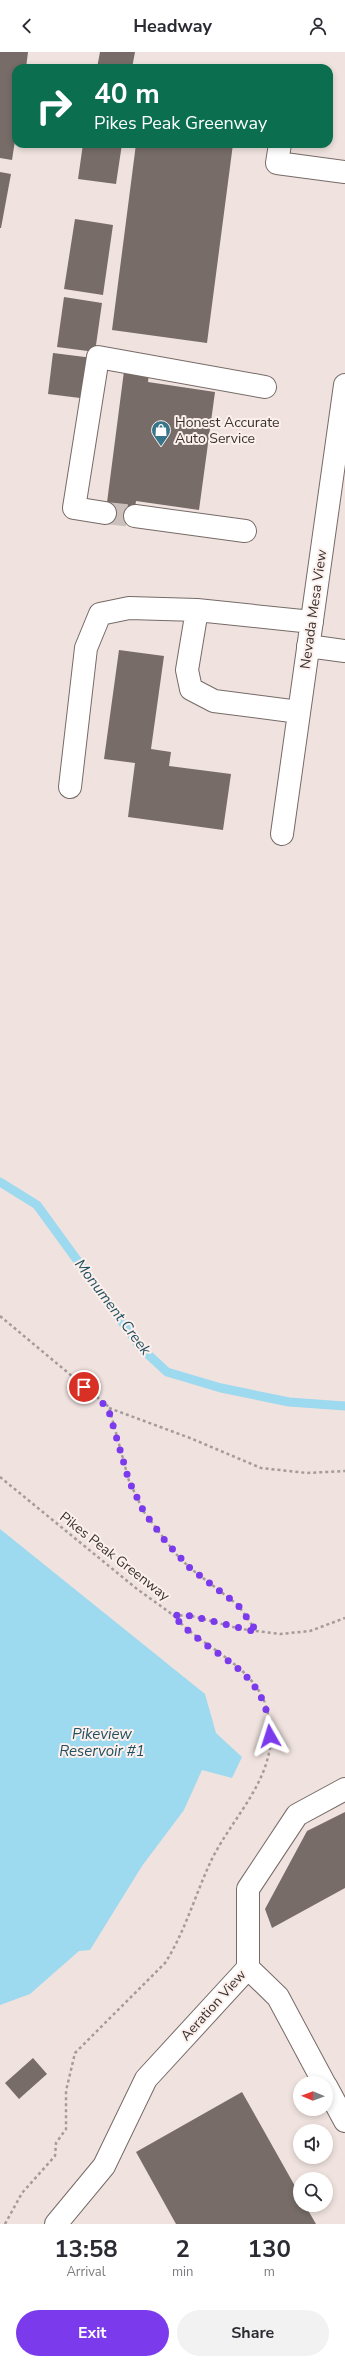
<!DOCTYPE html>
<html lang="en">
<head>
<meta charset="utf-8">
<style>
	:root { --surface:#fff; --page:#f2f2f3; --text:#2b2b33; --muted:#7c7c81; --accent:#7c3aed }
	body { margin:0; font-family:"Nunito Sans",sans-serif; background:var(--page); color:var(--text); height:100vh; display:flex; flex-direction:column; font-size:15px; white-space:nowrap }
	* { box-sizing:border-box; margin:0 }
	p { font-size:13px; color:var(--muted) }
	.icon { flex:none; width:22px; height:22px; fill:none; stroke:currentColor; stroke-width:2; stroke-linecap:round; stroke-linejoin:round }
	.map { position:relative; height:2172px; overflow:hidden }
	.sheet { display:flex; flex-direction:column; background:var(--surface); flex:1 }
	.sheet>* { flex:none }
	.hud { position:absolute; left:12px; top:12px; width:321px; height:84px; border-radius:12px; box-shadow:0 2px 6px #0003; background:#0b6e4f; color:#fff; overflow:hidden }
	.needle { width:26px; rotate:271deg }
	.tools { position:absolute; left:293px; top:2024px; display:grid; gap:8px }
	.tools a { display:grid; place-items:center; width:40px; height:40px; border-radius:50%; background:var(--surface); box-shadow:0 2px 6px #0003; font-size:20px }
	.pin { position:absolute; display:grid; place-items:center; width:34px; height:34px; color:#fff; margin:-17px; border:2px solid #fff; border-radius:50%; box-shadow:0 1px 4px #0007 }
	.me { position:absolute; width:44px; margin:-22px; rotate:354deg; stroke-linejoin:round; filter:drop-shadow(0 0 3px #0008) }
	.turn { display:flex; align-items:center; gap:14px; height:84px; padding:0 16px; font-size:18px }
	.turn .icon { width:52px; height:52px; stroke-width:2.5 }
	.turn b { display:block; font-size:28px; line-height:34px }
	.eta { display:flex; justify-content:space-evenly; align-items:center; height:68px; text-align:center }
	.eta b { font-size:24px; font-weight:700; line-height:28px }
	.action { display:flex; gap:8px; margin-top:auto; padding:8px 16px }
	.action a { flex:1; height:46px; border-radius:24px; background:var(--accent); color:#fff; font-size:16px; font-weight:700; line-height:46px; text-align:center }
	.action a+a { background:var(--page); color:var(--text) }
	header { display:flex; justify-content:space-between; align-items:center; height:52px; padding:0 16px; background:var(--surface); font-size:18px; font-weight:700 }
	.map>svg:first-child { display:block }
	.water { fill:#9dd9ef }
	.lines { fill:none; stroke-linecap:round; stroke-linejoin:round }
	.stream { stroke:#9dd9ef; stroke-width:9 }
	.building { fill:#776c68 }
	.minor-tunnel { stroke:#cbc0bc; stroke-width:22; stroke-dasharray:22 11; stroke-linecap:butt }
	.minor-casing { stroke:#766a67; stroke-width:24 }
	.path { stroke:#a59b98; stroke-width:2.5; stroke-dasharray:3 3; stroke-linecap:butt }
	.minor { stroke:#fff; stroke-width:22 }
	.route { stroke:#7c3aed; stroke-width:7; stroke-dasharray:0 12.6 }
	.labels { text-anchor:middle; stroke-width:4; stroke-linejoin:round; paint-order:stroke }
	.poi-label { font-size:14px; fill:#383331; stroke:#fdf0ec; text-anchor:start }
	.street-label { font-size:14px; fill:#383331; stroke:#fdf0ec }
	.water-label { font-size:15px; font-style:italic; fill:#205162; stroke:#fdf0ec }
</style>
</head>
<body>
<header><svg class="icon" aria-label="back" viewBox="0 0 24 24"><path d="M15 5l-7 7 7 7"/></svg>Headway<svg class="icon" aria-label="person" viewBox="0 0 24 24"><circle cx="12" cy="8" r="4"/><path d="M4 21q1-7 8-7t8 7"/></svg></header>
<div class="map">
<svg width="345" height="2172" viewBox="0 0 345 2172">
	<rect width="100%" height="100%" fill="#f0e3df"/>
	<!-- water -->
	<path class="water" d="M0,1477L205,1642L216,1681L242,1705L232,1726L202,1718L184,1758L142,1814L90,1898L79,1899L30,1942L0,1953Z"/>
	<g class="lines">
		<!-- stream -->
		<path class="stream" d="M0,1130L37,1153L141,1296L167,1320L221,1336L289,1350L345,1354"/>
	</g>
	<!-- building -->
	<path class="building" d="M0,0H28L26,16H16V82L12,108L0,106Z
		M100,0H135L132,16H97Z
		M83,92H122L116,132L78,127Z
		M136,92H233L207,291L112,278Z
		M0,120L11,122L1,176H0Z
		M75,167L113,173L103,243L64,237Z
		M64,245L102,251L95,300L57,295Z
		M53,301L93,306L88,347L48,342Z
		M124,319L149,322L148,330L215,340L199,458L136,449L133,470L105,466Z
		M119,598L164,604L151,697L171,700L169,714L231,722L223,778L128,765L135,711L104,707Z
		M345,1760V1836L272,1876L265,1857L307,1779Z
		M33,2006L47,2022L19,2047L5,2031Z
		M242,2040L300,2143V2153H305L316,2172H176L136,2100Z"/>
	<g class="lines">
		<!-- minor-tunnel -->
		<path class="minor-tunnel" d="M105,461L135,464"/>
		<!-- minor casing -->
		<g class="minor-casing">
			<path id="minor" d="M280,92L277,111L345,120
				M105,461L74,456L98,305L265,335
				M135,464L245,479
				M308,594L345,599
				M299,660L214,649L191,637L187,618L197,558L312,570
				M70,735L86,596L100,562L129,556L197,558
				M282,782L345,333
				M248,1916L278,1945L324,2031
				M326,2034L345,2069
				M56,2172L104,2114L146,2027L248,1916V1837L297,1763L345,1737"/>
		</g>
		<!-- path -->
		<path class="path" d="M0,1264L109,1355L129,1429L144,1460L175,1501L190,1516L238,1553L257,1580
			M109,1356L190,1386L261,1416L307,1421L345,1419
			M0,1425L137,1537L173,1563L192,1564L241,1577L280,1582L310,1579L345,1566
			M5,2172L22,2141L55,2104L56,2091L66,2077V2039L75,2001L165,1911C185,1880 195,1843 211,1809C233,1763 280,1723 269,1667C267,1656 264,1645 257,1636C237,1606 197,1591 173,1563"/>
		<!-- minor -->
		<use href="#minor" class="minor"/>
	</g>
	<g class="lines">
		<!-- route -->
		<path class="route" d="M84,1335L108,1356L129,1429L144,1460L166,1490L190,1516L238,1553L257,1580L192,1564L173,1563C211,1608 268,1614 270,1684"/>
	</g>
	<!-- icons -->
	<defs>
		<g id="shop-pin" transform="scale(1)"><path d="M0 17L-7.5 6A9.5 9.5 0 1 1 7.5 6Z" fill="#37758b" stroke="#fdf0ec"/><path d="M-5-2.5h2.3a2.7 3.5 0 0 1 5.4 0H5L5.5 6h-11ZM-1.5-2.5h3a1.5 2.3 0 0 0-3 0Z" fill="#fff"/></g>
	</defs>
	<g fill-rule="evenodd">
		<use href="#shop-pin" x="161" y="378"/>
	</g>
	<g class="labels">
		<!-- poi labels -->
		<g class="poi-label">
			<text x="175" y="375">Honest Accurate<tspan x="175" dy="16">Auto Service</tspan></text>
		</g>
		<!-- street labels -->
		<g class="street-label">
			<text transform="translate(313 557) rotate(-82)" y="5">Nevada Mesa View</text>
			<text transform="translate(115 1504) rotate(38)" y="5">Pikes Peak Greenway</text>
			<text transform="translate(213 1953) rotate(-48)" y="5">Aeration View</text>
		</g>
		<!-- water labels -->
		<g class="water-label">
			<text transform="translate(113 1255) rotate(53)" y="5">Monument Creek</text>
			<text x="102" y="1687">Pikeview<tspan x="102" dy="17">Reservoir #1</tspan></text>
		</g>
	</g>
</svg>
<div class="tools">
<a><svg class="needle" viewBox="-14 -14 28 28"><path d="M0-13l5 13h-10z" fill="#e53935"/><path d="M0 13l5-13h-10z" fill="#7c7c81"/></svg></a>
<a><svg class="icon" aria-label="sound" viewBox="0 0 24 24"><path d="M4 9h4l5-4v14l-5-4H4zM17 9q2 3 0 6"/></svg></a>
<a><svg class="icon" aria-label="search" viewBox="0 0 24 24"><circle cx="10" cy="10" r="6"/><path d="M15 15l6 6"/></svg></a>
</div>
<div class="pin" style="left:84px;top:1335px;background:#d93025"><svg class="icon" aria-label="arrive" viewBox="0 0 24 24"><path d="M6 21V4h12l-3 4 3 4H6"/></svg></div>
<svg class="me" style="left:270px;top:1684px" viewBox="-20 -20 40 40"><path d="M0-17L14 15 0 8-14 15z" fill="#7c3aed" stroke="#fff" stroke-width="4"/></svg>
<div class="hud">
<div class="turn"><svg class="icon" aria-label="right" viewBox="0 0 24 24"><path d="M7 20v-9h11M14 6l5 5-5 5"/></svg><div><b>40 m</b>Pikes Peak Greenway</div></div>
</div>
</div>
<section class="sheet">
<div class="eta">
<div><b>13:58</b><p>Arrival</p></div>
<div><b>2</b><p>min</p></div>
<div><b>130</b><p>m</p></div>
</div>
<div class="action"><a>Exit</a><a>Share</a></div>
</section>
</body>
</html>
